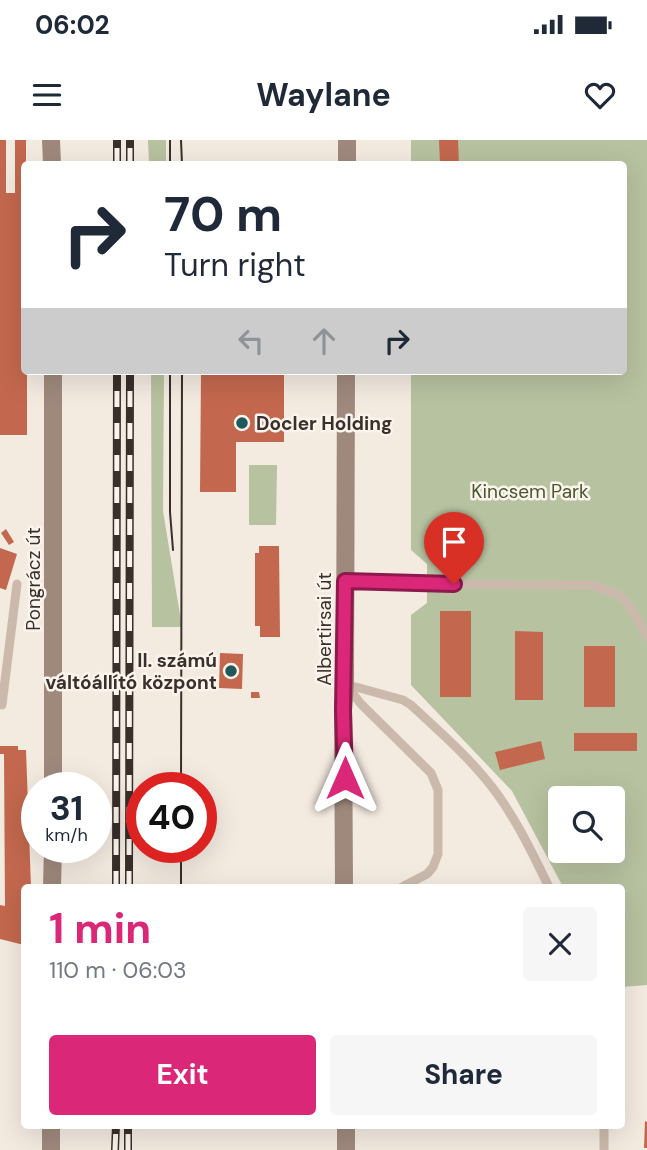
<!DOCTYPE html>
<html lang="en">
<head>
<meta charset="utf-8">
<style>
	:root { --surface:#fff; --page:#f6f6f7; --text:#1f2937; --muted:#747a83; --accent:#db2777 }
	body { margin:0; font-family:"DM Sans",sans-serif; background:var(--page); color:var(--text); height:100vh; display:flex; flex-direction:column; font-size:26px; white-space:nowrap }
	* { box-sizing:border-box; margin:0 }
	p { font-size:23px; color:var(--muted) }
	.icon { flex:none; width:38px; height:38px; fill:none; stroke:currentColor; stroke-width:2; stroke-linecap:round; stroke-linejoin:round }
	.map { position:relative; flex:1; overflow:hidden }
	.drawer { position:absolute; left:21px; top:744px; width:604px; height:245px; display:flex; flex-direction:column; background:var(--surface); border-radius:7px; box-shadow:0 7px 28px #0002 }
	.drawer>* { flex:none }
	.hud { position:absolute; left:21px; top:21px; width:606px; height:214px; border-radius:7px; box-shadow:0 7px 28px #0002; background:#fff; color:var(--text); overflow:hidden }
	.tools { position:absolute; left:548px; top:646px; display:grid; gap:14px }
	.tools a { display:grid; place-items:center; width:77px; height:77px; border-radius:7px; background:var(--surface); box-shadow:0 7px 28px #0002; font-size:35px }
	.speed { position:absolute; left:21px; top:632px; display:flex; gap:14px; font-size:35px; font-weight:700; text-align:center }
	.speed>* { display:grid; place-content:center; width:91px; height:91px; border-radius:50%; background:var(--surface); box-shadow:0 7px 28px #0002; line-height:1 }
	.speed small { font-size:18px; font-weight:400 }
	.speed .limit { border:10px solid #d22; background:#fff; color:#111 }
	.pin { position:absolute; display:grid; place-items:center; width:60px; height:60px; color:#fff; margin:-72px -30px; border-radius:50% 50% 50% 0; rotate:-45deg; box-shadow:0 0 7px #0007 }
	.pin .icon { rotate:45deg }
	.me { position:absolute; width:77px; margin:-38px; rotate:0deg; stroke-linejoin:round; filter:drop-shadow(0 0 5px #0008) }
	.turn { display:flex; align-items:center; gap:24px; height:147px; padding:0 28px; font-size:32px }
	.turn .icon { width:91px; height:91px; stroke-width:2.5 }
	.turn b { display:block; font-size:49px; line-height:60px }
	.lanes { display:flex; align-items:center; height:66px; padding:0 28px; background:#0003; justify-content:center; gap:35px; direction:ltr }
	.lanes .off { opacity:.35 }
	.round { display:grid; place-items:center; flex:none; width:74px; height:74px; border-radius:7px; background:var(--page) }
	.headline { display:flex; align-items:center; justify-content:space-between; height:119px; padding:0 28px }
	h1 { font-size:42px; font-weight:700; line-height:52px; color:var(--accent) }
	.action { display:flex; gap:14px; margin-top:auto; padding:14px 28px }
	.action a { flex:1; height:80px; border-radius:7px; background:var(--accent); color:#fff; font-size:28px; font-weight:700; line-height:80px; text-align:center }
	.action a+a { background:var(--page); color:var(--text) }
	.status { display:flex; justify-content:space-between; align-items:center; height:49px; padding:0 35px; background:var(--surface); direction:ltr }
	.status svg { height:19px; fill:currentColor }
	header { display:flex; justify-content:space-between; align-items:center; height:91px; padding:0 28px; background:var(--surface); font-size:32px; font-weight:700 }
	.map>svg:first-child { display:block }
	.green { fill:#b7c2a0; fill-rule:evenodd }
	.building { fill:#c3684e }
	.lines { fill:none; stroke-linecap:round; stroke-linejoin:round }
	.lane { stroke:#cbbaac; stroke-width:9 }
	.secondary { stroke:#9f897d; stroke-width:18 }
	.tram { stroke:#392f2b; stroke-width:2 }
	.rail-casing { stroke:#392f2b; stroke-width:8 }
	.rail { stroke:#faf4ed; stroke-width:5; stroke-dasharray:16; stroke-linecap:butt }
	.route-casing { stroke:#8e194d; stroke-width:18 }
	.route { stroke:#db2777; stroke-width:12 }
	.poi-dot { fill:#21585b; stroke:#faf4ed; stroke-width:2.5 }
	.labels { text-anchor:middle; stroke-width:5; stroke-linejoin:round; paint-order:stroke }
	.poi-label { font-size:19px; font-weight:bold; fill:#392f2b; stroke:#faf4ed; text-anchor:start }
	.park-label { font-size:19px; fill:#49572f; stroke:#faf4ed }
	.street-label { font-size:19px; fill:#392f2b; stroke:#faf4ed }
</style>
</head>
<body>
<div class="status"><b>06:02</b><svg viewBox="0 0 49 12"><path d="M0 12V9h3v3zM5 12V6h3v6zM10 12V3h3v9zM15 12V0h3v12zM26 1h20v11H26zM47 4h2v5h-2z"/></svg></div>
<header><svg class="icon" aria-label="menu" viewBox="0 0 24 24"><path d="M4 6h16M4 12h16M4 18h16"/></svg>Waylane<svg class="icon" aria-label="heart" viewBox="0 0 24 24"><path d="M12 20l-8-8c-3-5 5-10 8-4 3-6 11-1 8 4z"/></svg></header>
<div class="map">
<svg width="647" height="1010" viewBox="0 0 647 1010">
	<rect width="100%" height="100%" fill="#f3eae0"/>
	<!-- green -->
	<path class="green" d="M148,0H166V24H149Z
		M411,0H647V845L621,847V747H563L512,651L411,545V475L427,463V424L411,410V231H623V24H411ZM560,658H612V710H560Z
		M151,231H164L163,371L182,487H152Z
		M249,325H277L276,385H249Z"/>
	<!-- building -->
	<path class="building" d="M0,0H6V53H15V0H26V24H24V231H27V295H0Z
		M439,0H458L459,24H440Z
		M201,231H284V302H236V352H200Z
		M6,389L14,402L9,405L1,393Z
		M259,406H279L280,497H260V486H255V413H259Z
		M0,408L17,414L6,450L0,448Z
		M440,471H471V557H440Z
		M515,491L543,492V560H515Z
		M584,506H615V567H584Z
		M220,513L243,514L242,549L219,548Z
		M251,552H259L260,558H251Z
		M574,593H637V611H574Z
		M541,601L545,619L500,630L495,612Z
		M0,606H18V610H26L31,747H24V805L0,799V765L5,766L4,614H0Z
		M573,647L610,648V658H572Z
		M645,981L647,982V1008H644Z"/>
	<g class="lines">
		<!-- lane -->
		<path class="lane" d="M345,441L427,444L592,445L620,455L635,474L647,497
			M345,544L403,560L411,565C439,591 469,617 492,647C516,678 532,713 549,747
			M346,545L361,564L431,633L438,650V714L433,727L427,734L402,747
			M2,565L17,444
			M604,1010V985"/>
		<!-- secondary -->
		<path class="secondary" d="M51,0L52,24
			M347,0V24
			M53,231V648
			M52,747L53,707
			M344,747L343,571L345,544L346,231
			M346,985V1010
			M51,1010V985"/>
		<!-- tram -->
		<path class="tram" d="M181,0L182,24
			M170,24V0
			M170,231V372L173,410
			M181,648L182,231
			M181,747V707"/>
		<!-- rail casing -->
		<g class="rail-casing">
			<path id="rail" d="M117,24V0
				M130,24V0
				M116,747L117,231
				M129,747L130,231
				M115,1010L116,985
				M128,1010V985"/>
		</g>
		<!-- rail -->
		<use href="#rail" class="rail"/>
	</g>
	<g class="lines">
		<!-- route casing -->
		<g class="route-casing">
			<path id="route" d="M345,638L343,570L345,441L454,444"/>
		</g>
		<!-- route -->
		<use href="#route" class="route"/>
	</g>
	<!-- markers -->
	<g class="poi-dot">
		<circle cx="242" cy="283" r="7"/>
		<circle cx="231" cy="531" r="7"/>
	</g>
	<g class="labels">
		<!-- poi labels -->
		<g class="poi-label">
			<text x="256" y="290">Docler Holding</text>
			<text x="217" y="527" text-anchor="end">II. számú<tspan x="217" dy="22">váltóállító központ</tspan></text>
		</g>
		<!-- park labels -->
		<g class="park-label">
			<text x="530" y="358">Kincsem Park</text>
		</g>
		<!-- street labels -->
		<g class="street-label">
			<text transform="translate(33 439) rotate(-90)" y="7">Pongrácz út</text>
			<text transform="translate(324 489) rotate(-90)" y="7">Albertirsai út</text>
		</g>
	</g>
</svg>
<div class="tools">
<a><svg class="icon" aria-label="search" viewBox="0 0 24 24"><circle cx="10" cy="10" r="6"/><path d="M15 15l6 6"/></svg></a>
</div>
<div class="speed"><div>31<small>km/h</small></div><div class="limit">40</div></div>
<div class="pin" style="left:454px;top:444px;background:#d93025"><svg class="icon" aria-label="arrive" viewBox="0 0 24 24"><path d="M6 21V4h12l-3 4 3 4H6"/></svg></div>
<svg class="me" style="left:345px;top:638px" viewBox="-20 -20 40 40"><path d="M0-17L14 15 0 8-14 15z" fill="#db2777" stroke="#fff" stroke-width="4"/></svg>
<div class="hud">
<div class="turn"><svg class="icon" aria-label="right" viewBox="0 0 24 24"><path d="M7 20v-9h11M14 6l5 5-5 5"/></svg><div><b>70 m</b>Turn right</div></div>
<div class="lanes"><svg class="icon off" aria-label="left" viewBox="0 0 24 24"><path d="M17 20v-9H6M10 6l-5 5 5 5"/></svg><svg class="icon off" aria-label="ahead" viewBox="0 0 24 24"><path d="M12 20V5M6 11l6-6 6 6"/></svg><svg class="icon" aria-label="right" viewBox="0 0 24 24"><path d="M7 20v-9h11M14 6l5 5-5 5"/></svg></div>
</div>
<section class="drawer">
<div class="headline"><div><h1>1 min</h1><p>110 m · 06:03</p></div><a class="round"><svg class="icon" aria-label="close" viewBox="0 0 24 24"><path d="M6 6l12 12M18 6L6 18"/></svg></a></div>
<div class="action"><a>Exit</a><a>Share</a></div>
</section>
</div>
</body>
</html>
